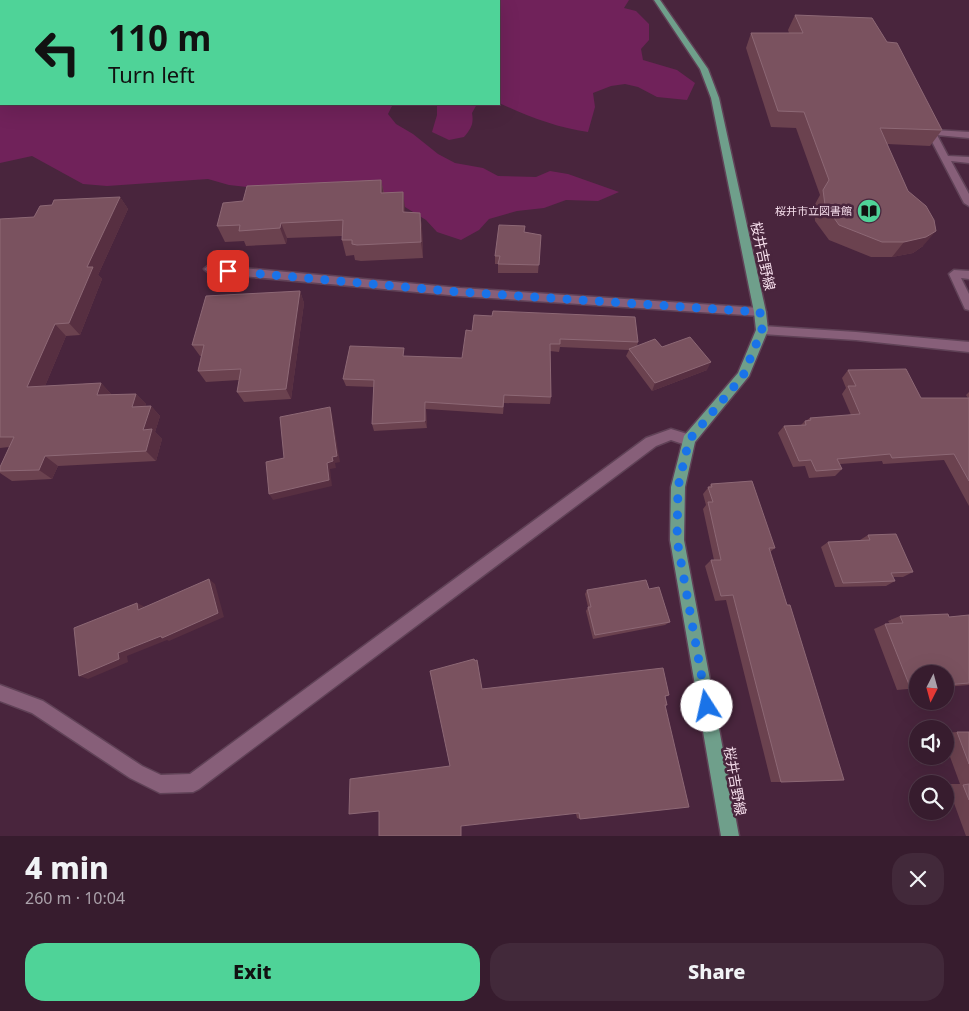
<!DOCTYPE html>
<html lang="en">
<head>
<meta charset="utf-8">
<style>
	:root { --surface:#371c2e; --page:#42293a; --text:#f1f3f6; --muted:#aaa1aa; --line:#513a4a; --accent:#4fd398 }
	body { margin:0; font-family:"Noto Sans","Noto Sans JP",sans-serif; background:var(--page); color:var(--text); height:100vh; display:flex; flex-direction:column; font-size:19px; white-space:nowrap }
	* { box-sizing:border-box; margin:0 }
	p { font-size:16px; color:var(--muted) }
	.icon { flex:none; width:28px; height:28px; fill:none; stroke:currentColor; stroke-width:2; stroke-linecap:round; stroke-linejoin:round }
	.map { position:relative; height:836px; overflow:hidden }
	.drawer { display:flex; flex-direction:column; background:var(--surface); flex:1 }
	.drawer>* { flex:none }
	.guide { position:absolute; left:0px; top:0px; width:500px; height:105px; box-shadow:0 5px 20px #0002,0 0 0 1px var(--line); background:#4fd398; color:#111; overflow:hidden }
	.needle { width:32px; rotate:186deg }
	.buttons { position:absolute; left:909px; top:665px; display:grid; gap:10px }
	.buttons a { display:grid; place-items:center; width:45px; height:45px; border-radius:50%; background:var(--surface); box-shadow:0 5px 20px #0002,0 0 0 1px var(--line); font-size:25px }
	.pin { position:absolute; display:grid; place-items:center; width:42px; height:42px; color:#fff; margin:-21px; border-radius:10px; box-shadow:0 2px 8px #0006 }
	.me { position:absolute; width:55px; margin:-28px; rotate:350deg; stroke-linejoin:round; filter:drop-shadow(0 0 4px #0008) }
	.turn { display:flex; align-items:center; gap:18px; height:105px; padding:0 25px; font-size:22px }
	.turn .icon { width:65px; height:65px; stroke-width:2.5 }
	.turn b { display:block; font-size:35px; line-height:42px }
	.round { display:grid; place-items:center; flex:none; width:52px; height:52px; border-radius:20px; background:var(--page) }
	.headline { display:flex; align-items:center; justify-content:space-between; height:85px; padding:0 25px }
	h1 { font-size:30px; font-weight:800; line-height:38px }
	.button { display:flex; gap:10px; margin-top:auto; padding:10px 25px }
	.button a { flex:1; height:58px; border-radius:20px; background:var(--accent); color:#111; font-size:20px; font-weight:800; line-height:58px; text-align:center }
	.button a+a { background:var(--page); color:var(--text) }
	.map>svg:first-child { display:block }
	.green { fill:#70225a }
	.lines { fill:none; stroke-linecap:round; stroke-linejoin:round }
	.lane-casing { stroke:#604257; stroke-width:3 }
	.street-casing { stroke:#604257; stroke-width:3 }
	.primary-casing { stroke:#604257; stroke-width:3 }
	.lane { fill:#875f79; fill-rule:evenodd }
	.street { fill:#875f79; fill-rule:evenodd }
	.primary { fill:#6f9f8b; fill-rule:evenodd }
	.wall { fill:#6b424f }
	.shaded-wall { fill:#572f41 }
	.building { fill:#7a525f; stroke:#8d6875 }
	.route { stroke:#1a73e8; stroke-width:9; stroke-dasharray:0 16.2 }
	.labels { text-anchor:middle; stroke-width:5; stroke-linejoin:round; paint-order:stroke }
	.far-poi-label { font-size:11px; fill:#f3dbe9; stroke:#49253d; text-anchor:end }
	.street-label { font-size:14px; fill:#f3dbe9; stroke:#49253d }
</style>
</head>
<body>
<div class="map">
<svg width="969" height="836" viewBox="0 0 969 836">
	<rect width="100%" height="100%" fill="#49253d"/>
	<!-- green -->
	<path class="green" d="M0,0H629L624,8L636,11L649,24V40L641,49L643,60L677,70L695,83L687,100L657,97L638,87L625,84L611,86L593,93L595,107L588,132C557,128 527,116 499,103V1H1V104H393L388,114L396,124L413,134L438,154L455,163L483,168L498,176L536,177L550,171L568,174L619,192L598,201L566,200L544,208L517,211L489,219L479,230L461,240L437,232L426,220L392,199L343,181L312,187L274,190L229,185L208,179L107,186L83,184L32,156L0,163Z
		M437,104H477L472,113C474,124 471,129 464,137L449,140L432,132L437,115Z"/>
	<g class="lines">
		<!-- lane casing -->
		<g class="lane-casing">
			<path id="lane" d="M928,123L931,124L934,130L969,132V138L937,135L948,156L969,157V163L951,161L969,194V206L964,203L927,132L924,126Z
				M954,270L969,271V279L961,278L969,294V310L965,309L949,274Z"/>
		</g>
		<!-- street casing -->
		<g class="street-casing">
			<path id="street" d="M209,265L460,288L760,308L766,312L760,316L460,296L209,273L204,269Z
				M762,326L856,332L969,342V352L856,340L762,334L756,330Z
				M671,429L694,436L695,440L694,444L689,446L671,440L656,446L199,789L193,792L160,793L130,778L32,713L0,701V685L43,701L142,766L161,775L190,774L646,438Z"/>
		</g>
		<!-- primary casing -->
		<g class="primary-casing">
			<path id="primary" d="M654,0H660L708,69L719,98L766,312L768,330L749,376L695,442L685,487L684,540L739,836H721L670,540L671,487L684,436L738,373L756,330L754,312L711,98L700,69Z"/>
		</g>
		<!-- lane -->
		<use href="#lane" class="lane"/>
		<!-- street -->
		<use href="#street" class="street"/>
		<!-- primary -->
		<use href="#primary" class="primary"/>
	</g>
	<!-- wall -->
	<path class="wall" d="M795,15L942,130L930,146L887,144L923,246L913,253L892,257H871L829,240L815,221L814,206L820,195L796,128L771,127L746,48L751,33H789L788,30Z
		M381,180L384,193L403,192L405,212L420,213L422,228L423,258L361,261L355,260L354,255L346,256L342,240V236L287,238L286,244L246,246L244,241L225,242L217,226L243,201Z
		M120,197L128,209L98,275L102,279L80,335L66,336L45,386L101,383L111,394V395L136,394L146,404L145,406H151L160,416L155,432L162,439L156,461L58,466L52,479L12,481L0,473V467L9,447L0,448V219L34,217L52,205Z
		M524,232L541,235L538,273H498V264H495V256Z
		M300,291L304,303L291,399L244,402L237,392L239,380L206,382L198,371L201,356H200L192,345Z
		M492,316L638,342L637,346L662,347L707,370L652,391L626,356L629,350L560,347L559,352L550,351L551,397L550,404L504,403L503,414L426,409L427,428L374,431L372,424L374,387L346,386L343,379L405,356L462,358L472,331Z
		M848,370L921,398H968L966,395L969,392V506L944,460L883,464L882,461L840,464L842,469L835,476L809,478L805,466L793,467L778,433L784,426L801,425L805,421L807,420L810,418L851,415L842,394L846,388L842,378Z
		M711,484L775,548L770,552L781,782H771L726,600L715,601L705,566L711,560H714L703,509L706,505L703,494Z
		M868,535L913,572L903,577H893L895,581L886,586L835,587L821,547L828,542L860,541V540Z
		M649,589L670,622L665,625L593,639L586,611L588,607L585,594L587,590Z
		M969,615V685L945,687V674H918V688L897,690L874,629L885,624H890L888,621L900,616L949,617Z
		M482,689L669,695L665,697L667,705L665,706L580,819L577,818L576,814L450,766Z
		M957,732H969V836H966L947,784H960L945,743V733Z"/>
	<!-- shaded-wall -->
	<path class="shaded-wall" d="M381,180L384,196L381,193Z
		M403,192L405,208L406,227L403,212Z
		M120,197L128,209L98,275L102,279L80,335L69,323L87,267Z
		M420,213L422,228L423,258L421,242Z
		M281,223L287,238L286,244L280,228Z
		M936,231L923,246L913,253L892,257L904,242Z
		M300,291L304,303L291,399L286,389Z
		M55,324L66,336L40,398L27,387Z
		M711,362L707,370L652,391L655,383Z
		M101,383L111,394L107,406L97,395Z
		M136,394L146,404L142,417L132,407Z
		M425,402L426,409L427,428L425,421Z
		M151,406L160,416L155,432L162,439L156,461L146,451L143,430Z
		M330,407L332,414L340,462L335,463L336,468L330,469L332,486L273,500L269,494L327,463Z
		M45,456L58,466L52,479L39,470Z
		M209,579L215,584L224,617L169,641L167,640L127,656L128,662L88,679L79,676L118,653L161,636Z
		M137,603L145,607L138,610Z"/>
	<!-- building -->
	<path class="building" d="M795,15L872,18L887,42L897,43L942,130L880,128L908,191L926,206L934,220L936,231L926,237L904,242H882L839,225L825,205L823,190L829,180L804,112L778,111L751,33H803Z
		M381,180V193L403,192V212L420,213L421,242L357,245L352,244V240H342L343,220L281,223L280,228L239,231L240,225L217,226L223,203L243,201L247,186Z
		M120,197L87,267H93L69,323L55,324L27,387L101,383L97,395L136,394L132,407L151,406L143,430L152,429L146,451L45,456L39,470L0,471V467L14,437H0V219L34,217L40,206L52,205L54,200Z
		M499,225L525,226L524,232L541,235L539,265L498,264L500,256H495Z
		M300,291L286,389L237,392L241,369L198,371L204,345H192L206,296Z
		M493,311L635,317L638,342L560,339V344H550L551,397L504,395L503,407L425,402V421L372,424L374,380L343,379L350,346L404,348L403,356L462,358L466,330L472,331L474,315L492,316Z
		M690,337L711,362L655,383L629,349L655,339L662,347Z
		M906,369L921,398H969V481L954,454L892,458L890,454L837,459L842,469L816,471L811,460L799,461L784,426L806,425L805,421L811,420L810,418L860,414L848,386H856L848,370Z
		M330,407L337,456L332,457L333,461L327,463L329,480L269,494L266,462L284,458L280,417Z
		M752,481L775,548H769L787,605H790L844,780L781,782L733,595L721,596L711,560H721L708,502H713L708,487H712L711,484Z
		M896,534L913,572L891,573L895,581L843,583L828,542L870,540L868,535Z
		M209,579L218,613L162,638L161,636L118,653L119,659L79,676L74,628L137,603L138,610Z
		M646,580L649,589L659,587L670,622L595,635L588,607H591L587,590Z
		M948,614L949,617L969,615V683L945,685V674H918V686L910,687L885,624L903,623L900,616Z
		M474,659L475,661L477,660L482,689L663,668L669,695L665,696L667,705H665L689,807L580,819L579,813L461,826V836H379V811L349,814L350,779L450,766L430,671Z
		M957,732H969V764Z
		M969,784V800L963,785Z"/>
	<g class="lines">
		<!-- route -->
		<path class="route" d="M228,271L460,292L760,312L762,330L743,376L689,440L678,487L677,540L707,706"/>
	</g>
	<!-- icons -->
	<defs>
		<g id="library-disc" transform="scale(1.25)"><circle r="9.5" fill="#4fd398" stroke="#49253d"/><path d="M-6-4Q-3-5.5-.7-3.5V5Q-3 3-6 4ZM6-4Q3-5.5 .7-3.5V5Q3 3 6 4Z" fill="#111"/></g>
	</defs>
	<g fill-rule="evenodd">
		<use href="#library-disc" x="869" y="211"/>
	</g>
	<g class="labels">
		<!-- far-poi labels -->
		<g class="far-poi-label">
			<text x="852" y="215">桜井市立図書館</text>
		</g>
		<!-- street labels -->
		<g class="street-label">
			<text transform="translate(763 256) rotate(78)" y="5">桜井吉野線</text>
			<text transform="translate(735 781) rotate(80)" y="5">桜井吉野線</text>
		</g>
	</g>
</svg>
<div class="buttons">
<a><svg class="needle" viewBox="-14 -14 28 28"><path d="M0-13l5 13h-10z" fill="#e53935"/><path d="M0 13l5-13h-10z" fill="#aaa1aa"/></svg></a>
<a><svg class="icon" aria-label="sound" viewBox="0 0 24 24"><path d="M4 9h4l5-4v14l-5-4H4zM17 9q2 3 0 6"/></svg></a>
<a><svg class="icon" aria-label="search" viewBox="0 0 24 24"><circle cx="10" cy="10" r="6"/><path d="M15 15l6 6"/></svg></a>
</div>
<div class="pin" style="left:228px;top:271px;background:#d93025"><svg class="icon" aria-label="arrive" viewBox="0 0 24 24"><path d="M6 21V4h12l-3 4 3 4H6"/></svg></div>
<svg class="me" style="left:707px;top:706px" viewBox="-20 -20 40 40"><circle r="19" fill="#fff"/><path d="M0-13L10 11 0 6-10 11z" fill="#1a73e8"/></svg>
<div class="guide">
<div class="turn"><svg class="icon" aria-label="left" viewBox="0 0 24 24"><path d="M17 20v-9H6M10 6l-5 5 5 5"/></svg><div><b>110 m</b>Turn left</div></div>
</div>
</div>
<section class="drawer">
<div class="headline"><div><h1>4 min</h1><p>260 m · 10:04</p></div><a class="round"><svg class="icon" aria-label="close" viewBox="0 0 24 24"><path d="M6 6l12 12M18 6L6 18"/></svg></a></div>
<div class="button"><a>Exit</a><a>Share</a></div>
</section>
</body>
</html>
